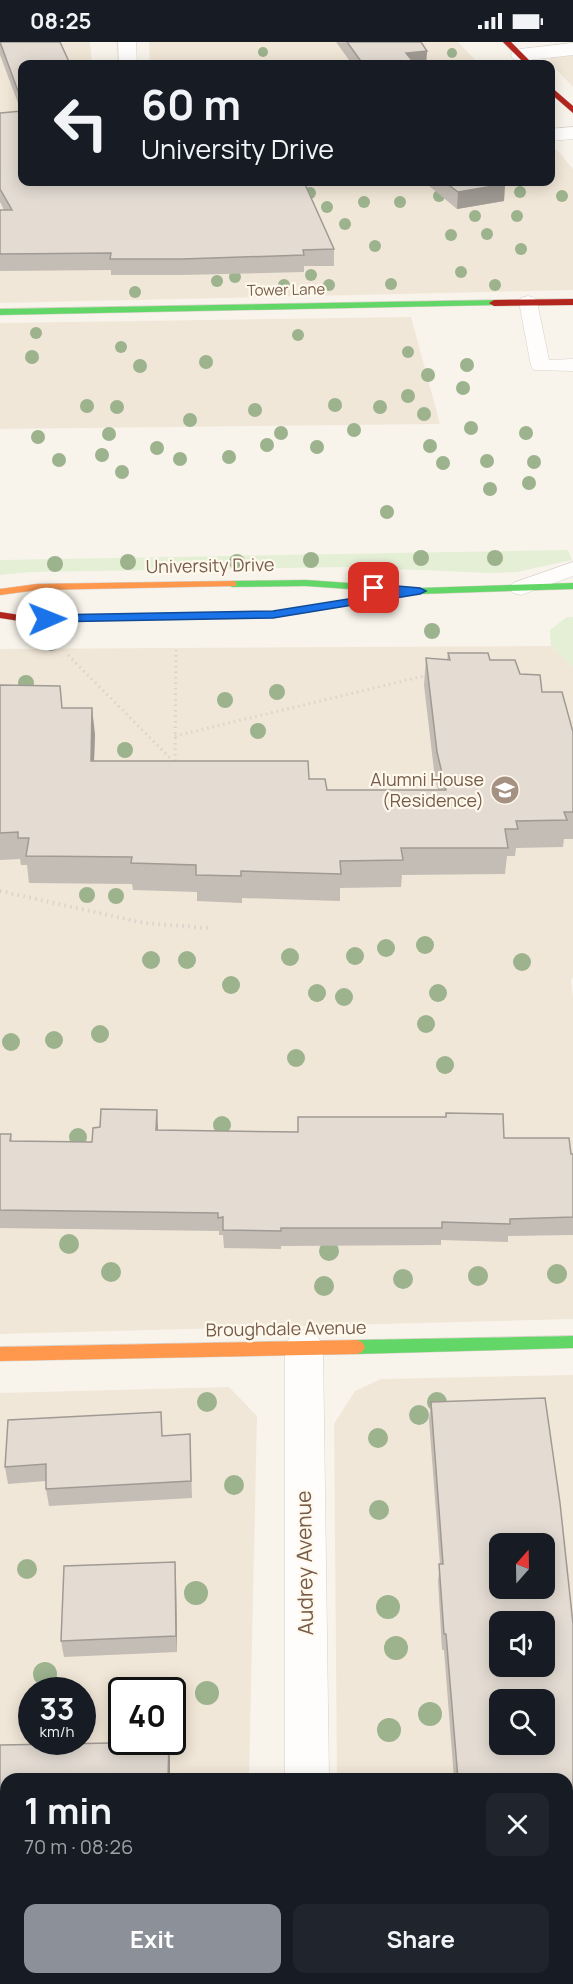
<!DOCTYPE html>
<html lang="en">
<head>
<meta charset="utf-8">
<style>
	:root { --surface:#171b24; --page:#20242c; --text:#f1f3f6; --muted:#9ea1a6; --accent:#8c9099 }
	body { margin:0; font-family:Manrope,sans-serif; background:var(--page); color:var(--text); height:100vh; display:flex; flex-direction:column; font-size:22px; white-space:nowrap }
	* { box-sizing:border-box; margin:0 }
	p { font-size:20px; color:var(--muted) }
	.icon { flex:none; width:33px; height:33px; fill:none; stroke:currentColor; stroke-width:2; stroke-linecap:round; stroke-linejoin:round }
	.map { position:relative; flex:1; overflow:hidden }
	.side { position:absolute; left:0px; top:1731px; width:573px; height:212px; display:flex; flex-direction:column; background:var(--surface); border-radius:18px 18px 0 0; box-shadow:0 3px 15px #0003 }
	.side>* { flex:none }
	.banner { position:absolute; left:18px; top:18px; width:537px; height:126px; border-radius:12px; box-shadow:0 3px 15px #0003; background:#171b24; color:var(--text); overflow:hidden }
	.needle { width:39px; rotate:20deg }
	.fabs { position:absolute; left:489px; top:1491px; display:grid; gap:12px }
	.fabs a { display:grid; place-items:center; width:66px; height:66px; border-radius:12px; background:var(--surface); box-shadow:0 3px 15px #0003; font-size:30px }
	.speed { position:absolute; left:18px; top:1635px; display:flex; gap:12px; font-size:30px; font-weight:700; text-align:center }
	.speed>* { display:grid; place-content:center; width:78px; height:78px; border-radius:50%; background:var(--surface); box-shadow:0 3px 15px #0003; line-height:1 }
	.speed small { font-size:15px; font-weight:400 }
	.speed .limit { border:3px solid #111; border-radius:9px; background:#fff; color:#111 }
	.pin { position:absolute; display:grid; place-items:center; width:51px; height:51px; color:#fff; margin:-26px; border-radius:12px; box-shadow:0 3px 9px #0006 }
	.me { position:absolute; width:66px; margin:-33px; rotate:89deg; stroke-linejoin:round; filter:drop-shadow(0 0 4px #0008) }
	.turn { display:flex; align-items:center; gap:21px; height:126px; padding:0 24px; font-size:27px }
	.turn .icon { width:78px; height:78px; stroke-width:2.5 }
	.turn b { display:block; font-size:42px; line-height:51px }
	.round { display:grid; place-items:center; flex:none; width:63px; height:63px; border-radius:12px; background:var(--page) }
	.overview { display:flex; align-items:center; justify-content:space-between; height:102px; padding:0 24px }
	h1 { font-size:36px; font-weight:700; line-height:45px }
	.cta { display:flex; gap:12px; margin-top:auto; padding:12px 24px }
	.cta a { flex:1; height:69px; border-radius:12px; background:var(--accent); color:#fff; font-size:24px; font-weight:700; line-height:69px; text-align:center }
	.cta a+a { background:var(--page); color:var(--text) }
	.status { display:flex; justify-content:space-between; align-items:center; height:42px; padding:0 30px; background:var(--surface); direction:ltr }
	.status svg { height:16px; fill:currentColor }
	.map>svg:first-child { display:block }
	.residential { fill:#f1e7d8; fill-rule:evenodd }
	.green { fill:#e4efd6 }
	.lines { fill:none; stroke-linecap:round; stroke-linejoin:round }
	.lane-casing { stroke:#d7d1c9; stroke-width:1 }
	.street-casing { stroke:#d7d1c9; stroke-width:1 }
	.fast-casing { stroke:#d7d0c8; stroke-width:1 }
	.slow-casing { stroke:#d7d0c8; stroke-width:1 }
	.jam-casing { stroke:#d7d0c8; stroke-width:1 }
	.path-far1 { stroke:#dad3cd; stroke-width:3; stroke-dasharray:1.5 4; stroke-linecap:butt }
	.path { stroke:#dad3cd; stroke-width:4; stroke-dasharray:1.5 4.5; stroke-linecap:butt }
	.lane { fill:#fefdfc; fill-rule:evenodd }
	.street { fill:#fefdfc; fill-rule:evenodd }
	.fast { fill:#63d668; fill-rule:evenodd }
	.slow { fill:#ff974d; fill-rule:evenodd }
	.jam { fill:#b3261e; fill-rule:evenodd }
	.tree { fill:#9cb38e }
	.wall { fill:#c4bdb5 }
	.shaded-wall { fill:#a09a94 }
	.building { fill:#e4dcd3; stroke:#a09a94; stroke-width:1.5; fill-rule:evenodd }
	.route { fill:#1a73e8; stroke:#114b97; stroke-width:1.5 }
	.labels { text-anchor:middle; stroke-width:4.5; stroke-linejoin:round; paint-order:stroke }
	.far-street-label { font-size:15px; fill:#775c4a; stroke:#fff9ed }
	.street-label { font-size:18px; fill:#775c4a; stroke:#fff9ed }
	.poi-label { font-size:18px; fill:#775c4a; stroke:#fff9ed; text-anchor:end }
	.near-street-label { font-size:21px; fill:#775c4a; stroke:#fff9ed }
</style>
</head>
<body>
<div class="status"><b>08:25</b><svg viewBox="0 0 49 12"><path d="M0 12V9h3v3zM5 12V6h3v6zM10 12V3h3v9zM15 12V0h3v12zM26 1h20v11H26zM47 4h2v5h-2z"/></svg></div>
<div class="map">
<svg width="573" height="1942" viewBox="0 0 573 1942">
	<rect width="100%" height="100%" fill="#f8f4eb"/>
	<!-- residential -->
	<path class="residential" d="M0,0H90L92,22H22V140H550L551,109L557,108L573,127V248L0,261Z
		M149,0H458L479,22H150Z
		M573,11V45L548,19L553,14Z
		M411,275L440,382L0,387V281Z
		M551,604L573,625V936L571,938L573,955V1277L0,1292V607Z
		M573,1333V1942H339V1936H567V1737H337L334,1382L355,1349L381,1337ZM500,1502H544V1546H500ZM500,1580H544V1624H500ZM500,1658H544V1702H500Z
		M229,1345L257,1374L249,1737H6V1936H245V1942H0V1351ZM32,1648H82V1700H32ZM122,1648H172V1700H122Z"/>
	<!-- green -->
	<path class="green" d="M568,508L572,518L517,530L491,531L348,525L30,530L0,533V518Z
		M567,575H573V625L551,604L550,588Z"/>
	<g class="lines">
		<!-- lane casing -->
		<g class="lane-casing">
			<path id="lane" d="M528,254L535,256L537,260L549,318L573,317V329L534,328L531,324L519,260L521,256Z
				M573,520V534L521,553L513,551L510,546L513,541Z
				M567,1798H573V1836H567Z"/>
		</g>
		<!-- street casing -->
		<g class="street-casing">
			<path id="street" d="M118,0H136L137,22H119Z
				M573,1V13L520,19L513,17L511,13L513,9L520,7Z
				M573,85V97L550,99V87Z
				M304,1288L317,1293L323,1304L329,1737H285V1304L291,1293Z
				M281,1936H329V1942H281Z"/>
		</g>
		<!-- fast casing -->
		<g class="fast-casing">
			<path id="fast" d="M494,258L499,261L497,263L0,273V267Z
				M306,538L420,546L573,541V547L420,552L306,544L232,545L227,542L232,539Z
				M573,1294V1306L357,1312L352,1310L349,1305L352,1300L357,1298Z"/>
		</g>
		<!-- slow casing -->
		<g class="slow-casing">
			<path id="slow" d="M232,539L236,540V544L37,548L0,553V547L37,542Z
				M357,1298L362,1300L365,1305L362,1310L357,1312L0,1319V1305Z"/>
		</g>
		<!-- jam casing -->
		<g class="jam-casing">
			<path id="jam" d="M503,0H511L533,22H525Z
				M550,44L573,64V71L550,51Z
				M573,257V263L494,264L489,261L494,258Z
				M365,555L371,558L369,560L273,576L26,580L0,576V570L26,574L273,570Z"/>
		</g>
		<!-- path-far1 -->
		<path class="path-far1" d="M68,613L175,721L176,608
			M175,694L428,633"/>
		<!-- path -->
		<path class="path" d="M0,849L144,881L208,886"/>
		<!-- lane -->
		<use href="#lane" class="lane"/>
		<!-- street -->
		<use href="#street" class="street"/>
		<!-- fast -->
		<use href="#fast" class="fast"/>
		<!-- slow -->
		<use href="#slow" class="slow"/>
		<!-- jam -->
		<use href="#jam" class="jam"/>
	</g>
	<!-- trees -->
	<g class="tree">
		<circle cx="263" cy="10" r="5"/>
		<circle cx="452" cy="11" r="5"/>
		<circle cx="520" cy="150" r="6"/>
		<circle cx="310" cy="151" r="6"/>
		<circle cx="439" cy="154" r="6"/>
		<circle cx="562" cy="154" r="6"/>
		<circle cx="364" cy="160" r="6"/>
		<circle cx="400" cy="160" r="6"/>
		<circle cx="327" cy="165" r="6"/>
		<circle cx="475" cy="174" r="6"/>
		<circle cx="517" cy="174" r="6"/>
		<circle cx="345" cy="182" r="6"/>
		<circle cx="487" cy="192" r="6"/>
		<circle cx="451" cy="193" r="6"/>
		<circle cx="375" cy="204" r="6"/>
		<circle cx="521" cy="207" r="6"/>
		<circle cx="461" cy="230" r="6"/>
		<circle cx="311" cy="233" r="6"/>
		<circle cx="235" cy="235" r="6"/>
		<circle cx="217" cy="239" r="6"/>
		<circle cx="391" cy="242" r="6"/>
		<circle cx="284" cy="243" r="6"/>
		<circle cx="329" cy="243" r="6"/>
		<circle cx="495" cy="243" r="6"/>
		<circle cx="135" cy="250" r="6"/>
		<circle cx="36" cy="291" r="6"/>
		<circle cx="298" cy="293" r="6"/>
		<circle cx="121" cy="305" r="6"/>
		<circle cx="408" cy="310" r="6"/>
		<circle cx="32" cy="315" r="7"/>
		<circle cx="206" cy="320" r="7"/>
		<circle cx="467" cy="323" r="7"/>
		<circle cx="140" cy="324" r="7"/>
		<circle cx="428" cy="333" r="7"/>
		<circle cx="463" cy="346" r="7"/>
		<circle cx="408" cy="354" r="7"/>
		<circle cx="335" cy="363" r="7"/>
		<circle cx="87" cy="364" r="7"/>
		<circle cx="117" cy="365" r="7"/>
		<circle cx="380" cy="365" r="7"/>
		<circle cx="255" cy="368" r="7"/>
		<circle cx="424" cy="372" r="7"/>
		<circle cx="190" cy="378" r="7"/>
		<circle cx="471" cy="386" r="7"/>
		<circle cx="354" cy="388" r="7"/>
		<circle cx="281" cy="391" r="7"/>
		<circle cx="526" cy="391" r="7"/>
		<circle cx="109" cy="392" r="7"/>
		<circle cx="38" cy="395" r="7"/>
		<circle cx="267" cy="403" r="7"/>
		<circle cx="430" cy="404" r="7"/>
		<circle cx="317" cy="405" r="7"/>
		<circle cx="157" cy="406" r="7"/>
		<circle cx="102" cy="413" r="7"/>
		<circle cx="229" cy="415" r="7"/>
		<circle cx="180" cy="417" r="7"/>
		<circle cx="59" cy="418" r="7"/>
		<circle cx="487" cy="419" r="7"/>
		<circle cx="534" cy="420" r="7"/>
		<circle cx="443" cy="421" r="7"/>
		<circle cx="122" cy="430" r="7"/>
		<circle cx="529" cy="441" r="7"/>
		<circle cx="490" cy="447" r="7"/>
		<circle cx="387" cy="470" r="7"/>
		<circle cx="421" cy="516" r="8"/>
		<circle cx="495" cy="516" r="8"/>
		<circle cx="311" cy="518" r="8"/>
		<circle cx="128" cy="520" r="8"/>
		<circle cx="237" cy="520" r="8"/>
		<circle cx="55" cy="522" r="8"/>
		<circle cx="432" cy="589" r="8"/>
		<circle cx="51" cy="601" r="8"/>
		<circle cx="26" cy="641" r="8"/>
		<circle cx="277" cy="650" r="8"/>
		<circle cx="225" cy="658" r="8"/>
		<circle cx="258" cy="689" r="8"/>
		<circle cx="125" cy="708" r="8"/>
		<circle cx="87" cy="853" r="8"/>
		<circle cx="116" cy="854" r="8"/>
		<circle cx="425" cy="903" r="9"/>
		<circle cx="386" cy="906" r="9"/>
		<circle cx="355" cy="914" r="9"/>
		<circle cx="290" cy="915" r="9"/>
		<circle cx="151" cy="918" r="9"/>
		<circle cx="187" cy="918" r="9"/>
		<circle cx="522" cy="920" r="9"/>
		<circle cx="231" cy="943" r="9"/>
		<circle cx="317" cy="951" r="9"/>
		<circle cx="438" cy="951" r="9"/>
		<circle cx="344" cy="955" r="9"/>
		<circle cx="426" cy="982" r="9"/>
		<circle cx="100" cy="992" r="9"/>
		<circle cx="54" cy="998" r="9"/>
		<circle cx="11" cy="1000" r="9"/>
		<circle cx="296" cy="1016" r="9"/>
		<circle cx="445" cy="1023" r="9"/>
		<circle cx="222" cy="1083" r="9"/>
		<circle cx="78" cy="1095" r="9"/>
		<circle cx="69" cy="1202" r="10"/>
		<circle cx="329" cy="1209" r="10"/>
		<circle cx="111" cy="1230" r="10"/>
		<circle cx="557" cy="1232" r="10"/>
		<circle cx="478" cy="1234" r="10"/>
		<circle cx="403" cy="1237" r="10"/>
		<circle cx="324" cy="1244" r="10"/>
		<circle cx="207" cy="1360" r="10"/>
		<circle cx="437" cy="1360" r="10"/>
		<circle cx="419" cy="1373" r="10"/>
		<circle cx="378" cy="1396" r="10"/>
		<circle cx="234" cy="1443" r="10"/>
		<circle cx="379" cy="1468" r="10"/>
		<circle cx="27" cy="1527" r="10"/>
		<circle cx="196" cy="1551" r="12"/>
		<circle cx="388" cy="1565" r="12"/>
		<circle cx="396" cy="1606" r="12"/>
		<circle cx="45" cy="1632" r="12"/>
		<circle cx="207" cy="1651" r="12"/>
		<circle cx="430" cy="1672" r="12"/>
		<circle cx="389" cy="1688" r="12"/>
	</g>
	<!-- wall -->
	<path class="wall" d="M0,0L22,22V140L334,207V224H304V230L183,233H111V228L0,229V168H4L0,160V71L21,69L0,13Z
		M336,0H421L427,9L426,22H352Z
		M428,140H503L505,142L504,159L457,167L428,143Z
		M448,611L490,618L520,632L542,650L573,690V797H564L563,805L516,806L515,814H507L505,832L402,833L401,845L340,846V859L242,856V861L197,859V850L133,848L132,842L29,841L27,823H21L20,817L0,818V643L62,666L95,692L94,719L309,737L327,748H438L435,737L424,643L426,616L447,618Z
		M158,1088L504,1096L573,1112V1193L508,1194V1200L441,1198V1203L281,1204V1207L224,1206L223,1193H219V1189L0,1186V1092H11L12,1099L92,1100Z
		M431,1360L573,1582V1796H568V1822L571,1824L573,1823V1918H567V1737H454L444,1608H442L438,1539L440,1522L429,1378Z
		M190,1392L192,1456L49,1464L46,1447V1439L8,1442L5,1425L163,1394Z
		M176,1536L177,1610L64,1615L61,1599Z"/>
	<!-- shaded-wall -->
	<path class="shaded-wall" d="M427,9L426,22H406V11Z
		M505,142L504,159L457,167L458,150Z
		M92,666L95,692L93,746L91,719Z
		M157,1068L158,1086L157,1106L156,1088Z
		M175,1520L176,1536L177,1610L176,1594Z
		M169,1700L170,1717V1737H168Z
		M88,1936H92V1942H88Z"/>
	<!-- building -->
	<path class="building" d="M0,0H60L70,22H22V60Z
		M347,0H421L427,9L406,11L415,22H363Z
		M22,69V140H304L334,207L303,208L304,213L182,217H110L111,211L0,212V168H12L0,147V71Z
		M445,140H503L505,142L458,150Z
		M448,611H488L490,618H515L520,632L540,633L542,650H562L573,690V770H564L567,778L516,779L518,787H505L508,806H401L403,818L340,819L341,832L241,829V834L196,833V823L131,821L132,815L26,814L29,796H18V790L0,791V643L60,644L62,666H92L91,719H308L309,737H325L327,748H446L437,710L426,616L450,618Z
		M101,1067L157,1068L156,1088L298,1090V1075H446V1071L503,1072L504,1096H569L571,1112H573V1175L510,1177V1182L442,1180V1186H281V1189L223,1188V1175L218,1176V1171L0,1168V1092H11L10,1099L92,1100L93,1086L100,1085Z
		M545,1356L560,1461L573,1582V1781H571L568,1783V1822L571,1824L573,1823V1904H567V1737H458L446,1592H444L439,1522H443L431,1360ZM500,1502H544V1546H500ZM500,1580H544V1624H500ZM500,1658H544V1702H500Z
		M161,1370L162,1394L190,1392L191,1439L46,1447V1422L5,1425L8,1378Z
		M175,1520L176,1594L61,1599L64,1524Z
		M169,1700L168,1737H6V1936H88V1942H0V1703Z"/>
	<!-- route -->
	<path class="route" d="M374,542L420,546L426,549L420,552L273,576L47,580L41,577L47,573L273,569L392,550L370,548V543Z"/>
	<!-- icons -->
	<defs>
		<g id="university-disc" transform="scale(1.5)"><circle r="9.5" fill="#a49182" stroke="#fff9ed"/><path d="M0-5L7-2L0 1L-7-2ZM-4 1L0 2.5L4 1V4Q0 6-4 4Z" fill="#fff"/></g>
	</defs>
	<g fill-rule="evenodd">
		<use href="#university-disc" x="505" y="748"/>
	</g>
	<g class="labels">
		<!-- far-street labels -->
		<g class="far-street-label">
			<text transform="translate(286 248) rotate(-1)" y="5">Tower Lane</text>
		</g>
		<!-- street labels -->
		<g class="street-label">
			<text transform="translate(210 524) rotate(-1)" y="6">University Drive</text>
			<text transform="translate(286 1287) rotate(-1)" y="6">Broughdale Avenue</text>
		</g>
		<!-- poi labels -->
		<g class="poi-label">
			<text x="484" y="744">Alumni House<tspan x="484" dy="21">(Residence)</tspan></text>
		</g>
		<!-- near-street labels -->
		<g class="near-street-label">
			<text transform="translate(305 1521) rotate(-91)" y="7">Audrey Avenue</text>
		</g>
	</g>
</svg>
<div class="fabs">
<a><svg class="needle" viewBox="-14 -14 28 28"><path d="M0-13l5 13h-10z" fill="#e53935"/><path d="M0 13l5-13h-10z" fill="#9ea1a6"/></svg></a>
<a><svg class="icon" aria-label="sound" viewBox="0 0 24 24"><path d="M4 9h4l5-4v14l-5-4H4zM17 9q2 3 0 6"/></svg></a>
<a><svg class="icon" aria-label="search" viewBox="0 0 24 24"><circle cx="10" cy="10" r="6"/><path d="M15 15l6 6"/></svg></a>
</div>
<div class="speed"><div>33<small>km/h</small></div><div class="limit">40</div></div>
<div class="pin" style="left:374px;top:546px;background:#d93025"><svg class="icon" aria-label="arrive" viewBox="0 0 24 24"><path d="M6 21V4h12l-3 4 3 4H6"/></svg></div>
<svg class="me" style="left:47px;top:577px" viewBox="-20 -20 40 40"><circle r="19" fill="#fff"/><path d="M0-13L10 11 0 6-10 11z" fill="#1a73e8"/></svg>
<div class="banner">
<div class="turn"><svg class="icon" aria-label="left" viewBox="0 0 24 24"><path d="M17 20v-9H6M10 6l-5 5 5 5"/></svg><div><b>60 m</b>University Drive</div></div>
</div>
<section class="side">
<div class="overview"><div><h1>1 min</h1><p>70 m · 08:26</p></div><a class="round"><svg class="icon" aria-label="close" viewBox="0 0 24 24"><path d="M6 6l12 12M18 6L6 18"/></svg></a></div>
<div class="cta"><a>Exit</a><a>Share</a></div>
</section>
</div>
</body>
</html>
